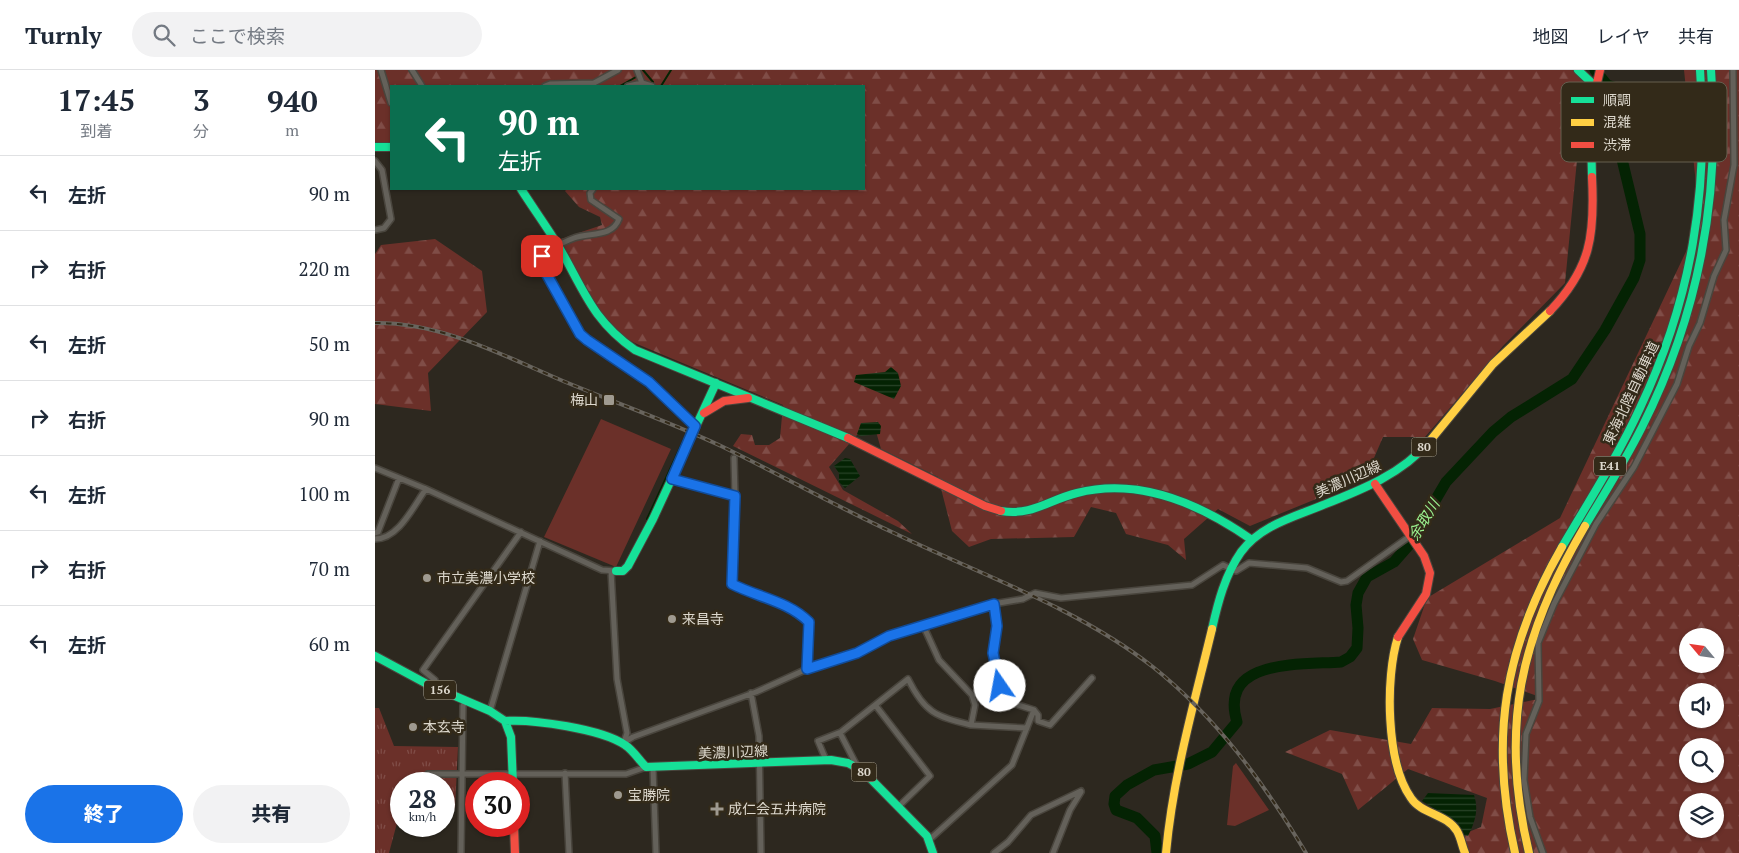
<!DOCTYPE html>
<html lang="ja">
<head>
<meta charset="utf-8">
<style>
	:root { --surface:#fff; --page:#f2f2f3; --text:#1f2937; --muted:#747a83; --line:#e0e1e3; --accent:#1a73e8 }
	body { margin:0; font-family:"PT Serif","Noto Sans JP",serif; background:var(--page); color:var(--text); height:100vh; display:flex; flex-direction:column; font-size:19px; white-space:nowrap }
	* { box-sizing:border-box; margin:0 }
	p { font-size:16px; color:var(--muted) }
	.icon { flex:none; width:28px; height:28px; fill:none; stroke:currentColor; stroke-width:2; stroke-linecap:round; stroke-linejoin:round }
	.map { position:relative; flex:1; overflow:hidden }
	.sheet { display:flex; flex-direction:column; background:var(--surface); width:375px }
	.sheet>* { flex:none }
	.top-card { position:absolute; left:15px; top:15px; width:475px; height:105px; border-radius:0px; box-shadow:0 1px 4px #0004; background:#0b6e4f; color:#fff; overflow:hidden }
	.needle { width:32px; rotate:299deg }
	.buttons { position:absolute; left:1304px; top:558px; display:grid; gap:10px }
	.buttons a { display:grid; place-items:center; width:45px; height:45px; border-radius:50%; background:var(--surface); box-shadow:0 1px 4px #0004; font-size:25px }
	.speed { position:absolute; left:15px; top:702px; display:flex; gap:10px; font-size:25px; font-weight:700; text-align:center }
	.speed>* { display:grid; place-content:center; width:65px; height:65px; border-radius:50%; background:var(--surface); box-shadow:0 1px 4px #0004; line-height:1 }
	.speed small { font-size:12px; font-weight:400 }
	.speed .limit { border:8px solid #d22; background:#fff; color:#111 }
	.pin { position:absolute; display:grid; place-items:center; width:42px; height:42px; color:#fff; margin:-21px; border-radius:10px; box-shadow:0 2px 8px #0006 }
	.me { position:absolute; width:55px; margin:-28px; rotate:348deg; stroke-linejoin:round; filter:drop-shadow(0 0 4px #0008) }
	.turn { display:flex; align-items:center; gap:18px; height:105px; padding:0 25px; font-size:22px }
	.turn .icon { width:65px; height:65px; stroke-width:2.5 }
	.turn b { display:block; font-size:35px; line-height:42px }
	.eta { display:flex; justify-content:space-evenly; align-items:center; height:85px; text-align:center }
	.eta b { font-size:30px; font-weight:800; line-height:35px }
	.cta { display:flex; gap:10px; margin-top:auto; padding:10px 25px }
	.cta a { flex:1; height:58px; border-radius:30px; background:var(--accent); color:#fff; font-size:20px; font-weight:800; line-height:58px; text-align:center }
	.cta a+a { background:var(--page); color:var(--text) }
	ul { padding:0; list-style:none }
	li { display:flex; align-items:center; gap:15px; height:75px; padding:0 25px; border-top:1px solid var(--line) }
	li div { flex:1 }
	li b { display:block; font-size:19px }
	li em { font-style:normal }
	header { display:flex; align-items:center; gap:30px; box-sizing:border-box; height:70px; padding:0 25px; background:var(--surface); border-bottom:1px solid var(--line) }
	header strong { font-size:24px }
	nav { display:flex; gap:28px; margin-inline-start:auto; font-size:18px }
	.search { width:350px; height:45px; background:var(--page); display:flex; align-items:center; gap:12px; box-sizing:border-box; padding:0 18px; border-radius:28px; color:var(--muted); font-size:19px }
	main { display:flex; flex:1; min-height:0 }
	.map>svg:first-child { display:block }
	.grass { fill:#6b3029 }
	.forest { fill:url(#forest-firs); fill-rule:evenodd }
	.park { fill:url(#park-tufts) }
	.water { fill:url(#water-rules) }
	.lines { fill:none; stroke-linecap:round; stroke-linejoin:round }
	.stream { stroke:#042303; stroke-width:2 }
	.river { stroke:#042303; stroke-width:11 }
	.street-casing { stroke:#49453d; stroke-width:8 }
	.fast-casing { stroke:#49453d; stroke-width:10 }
	.slow-casing { stroke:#49453d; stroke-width:10 }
	.jam-casing { stroke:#49453d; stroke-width:10 }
	.street { stroke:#64615a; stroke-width:5 }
	.fast { stroke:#16e098; stroke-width:8 }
	.slow { stroke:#ffcf43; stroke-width:8 }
	.jam { stroke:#f24e42; stroke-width:8 }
	.rail-casing { stroke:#68645d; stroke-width:4 }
	.rail { stroke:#332a19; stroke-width:2; stroke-dasharray:5.5; stroke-linecap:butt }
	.route-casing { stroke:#114b97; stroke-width:12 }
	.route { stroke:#1a73e8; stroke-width:9 }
	.poi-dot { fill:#9f9a90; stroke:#332a19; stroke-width:2 }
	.labels { text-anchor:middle; stroke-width:5; stroke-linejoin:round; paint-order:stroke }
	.shield { fill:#332a19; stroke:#aaa497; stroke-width:1 }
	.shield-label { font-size:12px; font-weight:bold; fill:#ddd8cd }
	.street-label { font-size:14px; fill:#ddd8cd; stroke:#332a19 }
	.poi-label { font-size:14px; fill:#ddd8cd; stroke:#332a19; text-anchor:start }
	.water-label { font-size:15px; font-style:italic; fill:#9af18f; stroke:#332a19 }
	.key { fill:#332a19; stroke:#665e4f; stroke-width:1 }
	.key-label { font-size:14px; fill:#ddd8cd }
</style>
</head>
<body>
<header>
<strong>Turnly</strong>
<div class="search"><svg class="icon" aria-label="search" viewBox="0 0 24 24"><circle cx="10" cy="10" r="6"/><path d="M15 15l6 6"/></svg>ここで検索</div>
<nav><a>地図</a><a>レイヤ</a><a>共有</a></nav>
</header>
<main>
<section class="sheet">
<div class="eta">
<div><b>17:45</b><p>到着</p></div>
<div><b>3</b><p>分</p></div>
<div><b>940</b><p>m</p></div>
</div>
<ul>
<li><svg class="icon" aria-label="left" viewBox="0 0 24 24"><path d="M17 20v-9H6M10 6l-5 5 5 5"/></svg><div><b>左折</b></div><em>90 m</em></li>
<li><svg class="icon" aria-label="right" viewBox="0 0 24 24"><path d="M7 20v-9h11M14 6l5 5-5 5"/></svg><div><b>右折</b></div><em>220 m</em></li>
<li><svg class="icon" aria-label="left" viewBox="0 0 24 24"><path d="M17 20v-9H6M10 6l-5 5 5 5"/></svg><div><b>左折</b></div><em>50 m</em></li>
<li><svg class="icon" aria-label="right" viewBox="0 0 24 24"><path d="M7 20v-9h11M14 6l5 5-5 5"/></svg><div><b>右折</b></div><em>90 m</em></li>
<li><svg class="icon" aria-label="left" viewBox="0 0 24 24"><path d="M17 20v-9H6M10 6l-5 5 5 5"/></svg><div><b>左折</b></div><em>100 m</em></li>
<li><svg class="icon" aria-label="right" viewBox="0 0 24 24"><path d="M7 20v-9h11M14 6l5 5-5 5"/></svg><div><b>右折</b></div><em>70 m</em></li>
<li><svg class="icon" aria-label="left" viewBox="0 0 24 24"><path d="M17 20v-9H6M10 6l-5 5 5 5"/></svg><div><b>左折</b></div><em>60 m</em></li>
</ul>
<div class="cta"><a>終了</a><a>共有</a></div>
</section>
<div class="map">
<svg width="1364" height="783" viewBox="0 0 1364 783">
	<defs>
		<pattern id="forest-firs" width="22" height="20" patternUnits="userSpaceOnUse" patternTransform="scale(1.25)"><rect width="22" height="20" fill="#6b3029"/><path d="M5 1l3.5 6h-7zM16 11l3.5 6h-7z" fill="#804d47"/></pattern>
		<pattern id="park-tufts" width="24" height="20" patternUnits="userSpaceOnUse" patternTransform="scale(1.25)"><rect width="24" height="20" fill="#6b3029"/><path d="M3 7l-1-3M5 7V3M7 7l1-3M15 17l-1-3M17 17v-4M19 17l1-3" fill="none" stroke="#804d47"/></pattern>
		<pattern id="water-rules" width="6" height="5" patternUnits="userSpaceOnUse" patternTransform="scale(1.25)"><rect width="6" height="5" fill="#042303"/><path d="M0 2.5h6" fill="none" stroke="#284227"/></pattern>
	</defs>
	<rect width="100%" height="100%" fill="#2d281f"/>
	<!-- grass -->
	<path class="grass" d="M226,349L296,379L241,497L169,467Z
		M861,693L894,740L860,756L852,755L858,696Z"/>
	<!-- forest -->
	<path class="forest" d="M0,0H1203L1210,8L1190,213L1128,276L1050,367H1008L990,409L875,456L843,439L809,469L811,490L793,475L751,464L741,443L716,437L699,467L616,469L594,477L577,461L563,407L506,379L500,358L489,357L454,397L468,420L523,451L537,464L358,376L366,364L377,365L380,375H394L405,368L408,335L262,274L244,265L229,251L180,171L227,155L225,147L204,137L190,121L192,119H489V16H16V74L0,81Z
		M1309,0H1364V783H1089L1087,778L1091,763L1106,757L1112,728L1033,699L983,740L967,704L910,682L955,660L1036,674L1057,638L1115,639L1168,628L1120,611L1047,590L1038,569L1052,528L1185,448L1325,152ZM1312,566H1340V594H1312ZM1312,621H1340V649H1312ZM1312,676H1340V704H1312ZM1312,731H1340V759H1312Z
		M60,169L107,201L112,242L53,303L56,341L0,334V184L6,175Z"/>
	<!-- park -->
	<path class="park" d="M0,638H4L19,676L83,677L80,738H69V714H26V738L14,783H0Z"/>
	<!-- water -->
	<path class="water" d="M516,297L523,303L526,316L519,329L479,312L481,305L510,302Z
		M503,352L506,356L505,364L486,366L482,364L486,353Z
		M470,388L475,389L485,406L470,418L464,412V403L459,396Z
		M1053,723L1099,725C1104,740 1100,752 1093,766L1088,765L1079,751L1047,731Z"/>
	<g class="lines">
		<!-- stream -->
		<path class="stream" d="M268,0L278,12
			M245,16L261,7
			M286,16L296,0
			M272,449L309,369"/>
		<!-- river -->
		<path class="river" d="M782,783L780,766L762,748L741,740L739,734L740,726L752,715L779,700L813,694L837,682L862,652C843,588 926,595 966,592L975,587L982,578L983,558L981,535L983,523L992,507L1019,492L1034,475L1071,412L1118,362L1136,347L1197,309L1230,260L1259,208L1265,190V164L1245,81L1243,25L1241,18L1232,15L1220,0"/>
		<!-- street casing -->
		<g class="street-casing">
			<path id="street" d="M6,0L16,33
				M37,0L47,16
				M262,0L267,13
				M170,16L175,14L219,13L243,0
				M253,16L267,13L277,16
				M0,91L7,100L16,149L9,158L0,160
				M218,119L215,123L216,130L244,149C237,168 214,162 199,168C188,172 178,178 167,184V192L205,264L211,271L274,312L321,356
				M359,388L360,426
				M0,398L51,419L227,500L241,501
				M297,409L360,426L357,514C382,527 413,531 434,552L432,599
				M0,463L3,462L24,408
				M0,469C24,469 39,435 51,419
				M236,501L242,609L252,663L249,672
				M619,534L623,555L618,583L628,627L637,633L659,640
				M548,555L564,590L597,625L600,635L596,655L652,658
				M60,617V610L48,600L146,462
				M376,623L384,666L386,783
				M501,636L555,706L523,737
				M115,641L165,471
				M465,663L481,694L480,697
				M248,673L258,667L381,622L432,599L481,583L514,566L579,546L624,533L648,529L660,523L686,528L817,515L848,495L861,501L874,493L932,498L966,512L972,511L1035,466
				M451,690L443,671L466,662L533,609C550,643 560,646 596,655
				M278,698L281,783
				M190,703L194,783
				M53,704H251L271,697
				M554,770L637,695L659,640L663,645V651L675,655L717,608
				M86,783L88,636L90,631
				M619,783L633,772L656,745L706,721
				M678,783L695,740L706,722
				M1168,783L1155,747L1149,710L1151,664L1164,631L1163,573L1179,534L1221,454L1259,397L1302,314L1314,276L1325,253L1339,206L1351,180L1349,150L1359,95L1358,0"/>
		</g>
		<!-- fast casing -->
		<g class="fast-casing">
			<path id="fast" d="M1203,0L1221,17L1216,66L1217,107
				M0,77H16
				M146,119C158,138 172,157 184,177C209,220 217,250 260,280L473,368
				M626,441C658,446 673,430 702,423C764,407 827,435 877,470
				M1210,456C1229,424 1250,391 1267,357C1324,244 1346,126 1336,0
				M1187,477C1214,431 1243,386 1265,338C1317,228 1334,121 1325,0
				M241,501H248L253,496L278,449L341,313
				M837,559C843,532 850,505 866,482C886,455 919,447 948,435C986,420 1027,404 1054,372
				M0,586L52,614L115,641L130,651L136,667L138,714
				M130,651C158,649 227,659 250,675C258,680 264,690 271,697L456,690L473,693L488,701L552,766L558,783"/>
		</g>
		<!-- slow casing -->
		<g class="slow-casing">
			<path id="slow" d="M1054,372L1118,294L1175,241
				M1023,567C1010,607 1011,693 1036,728C1046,744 1072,744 1082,761C1086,768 1087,776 1090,783
				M791,783C798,706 819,634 837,559
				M1140,783C1114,669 1129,578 1187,477
				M1154,783C1124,658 1145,566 1210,456"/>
		</g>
		<!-- jam casing -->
		<g class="jam-casing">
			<path id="jam" d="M1221,17L1225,0
				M1175,241C1216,198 1220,165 1217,107
				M329,343L349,331L373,328
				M473,368L610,436L626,441
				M1000,414L1049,486L1055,503L1051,524L1023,567
				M139,756L140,783"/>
		</g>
		<!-- street -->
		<use href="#street" class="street"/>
		<!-- fast -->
		<use href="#fast" class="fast"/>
		<!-- slow -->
		<use href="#slow" class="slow"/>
		<!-- jam -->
		<use href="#jam" class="jam"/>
		<!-- rail casing -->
		<g class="rail-casing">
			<path id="rail" d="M0,253C66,252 129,286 188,311C241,333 295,352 346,376C404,404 460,436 519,463C606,505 701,537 778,597C842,648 889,713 931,783"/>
		</g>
		<!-- rail -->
		<use href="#rail" class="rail"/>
	</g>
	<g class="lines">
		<!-- route casing -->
		<g class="route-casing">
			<path id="route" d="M167,186V192L171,203L205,264L212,270L274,312L320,356L297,409L360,426L357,514C382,527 413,531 434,552L432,599L482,583L514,566L619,534L622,556L618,583L625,616"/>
		</g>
		<!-- route -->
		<use href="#route" class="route"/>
	</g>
	<!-- markers -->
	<g class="poi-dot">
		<rect x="228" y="324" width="12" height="12" rx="2.5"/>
		<circle cx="52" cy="508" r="5"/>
		<circle cx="297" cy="549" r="5"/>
		<circle cx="38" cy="657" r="5"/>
		<circle cx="243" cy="725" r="5"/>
		<path d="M339.5 731.5h5v5h5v5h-5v5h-5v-5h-5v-5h5z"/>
	</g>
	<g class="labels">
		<!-- shield labels -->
		<g class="shield">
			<rect x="1036.5" y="367.5" width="25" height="19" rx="4"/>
			<rect x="1219" y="386.5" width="32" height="19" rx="4"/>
			<rect x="49" y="610.5" width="32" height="19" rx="4"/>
			<rect x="476.5" y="692.5" width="25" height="19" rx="4"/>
		</g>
		<g class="shield-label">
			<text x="1049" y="381">80</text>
			<text x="1235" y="400">E41</text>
			<text x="65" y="624">156</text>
			<text x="489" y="706">80</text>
		</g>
		<!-- street labels -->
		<g class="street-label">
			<text transform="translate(1256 323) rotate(-65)" y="5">東海北陸自動車道</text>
			<text transform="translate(973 409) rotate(-24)" y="5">美濃川辺線</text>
			<text transform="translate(358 682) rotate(-2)" y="5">美濃川辺線</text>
		</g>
		<!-- poi labels -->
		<g class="poi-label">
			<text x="223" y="335" text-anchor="end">梅山</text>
			<text x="62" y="513">市立美濃小学校</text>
			<text x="307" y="554">来昌寺</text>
			<text x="48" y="662">本玄寺</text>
			<text x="253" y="730">宝勝院</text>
			<text x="353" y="744">成仁会五井病院</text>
		</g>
		<!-- water labels -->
		<g class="water-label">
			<text transform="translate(1049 450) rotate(-59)" y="5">余取川</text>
		</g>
	</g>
	<!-- legend -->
	<rect x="1186" y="12" width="166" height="80" rx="8" class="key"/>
	<rect x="1196" y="27" width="23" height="6" fill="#16e098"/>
	<rect x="1196" y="49" width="23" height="7" fill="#ffcf43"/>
	<rect x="1196" y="72" width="23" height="6" fill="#f24e42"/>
	<g class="key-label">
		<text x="1228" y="35">順調</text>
		<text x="1228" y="57">混雑</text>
		<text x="1228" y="80">渋滞</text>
	</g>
</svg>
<div class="buttons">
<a><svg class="needle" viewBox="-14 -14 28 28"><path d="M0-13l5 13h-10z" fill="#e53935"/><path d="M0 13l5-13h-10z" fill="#747a83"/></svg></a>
<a><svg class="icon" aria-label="sound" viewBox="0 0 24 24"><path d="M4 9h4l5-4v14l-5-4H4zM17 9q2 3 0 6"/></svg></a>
<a><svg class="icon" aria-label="search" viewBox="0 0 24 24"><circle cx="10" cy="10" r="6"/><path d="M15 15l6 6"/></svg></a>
<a><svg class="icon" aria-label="layers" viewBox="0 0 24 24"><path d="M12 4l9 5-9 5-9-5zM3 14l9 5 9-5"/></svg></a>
</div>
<div class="speed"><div>28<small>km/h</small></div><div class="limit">30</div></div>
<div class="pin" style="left:167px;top:186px;background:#d93025"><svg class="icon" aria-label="arrive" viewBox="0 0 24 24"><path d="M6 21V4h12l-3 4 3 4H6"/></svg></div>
<svg class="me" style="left:625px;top:616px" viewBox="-20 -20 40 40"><circle r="19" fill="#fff"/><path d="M0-13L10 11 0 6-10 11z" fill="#1a73e8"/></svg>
<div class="top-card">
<div class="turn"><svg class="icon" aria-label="left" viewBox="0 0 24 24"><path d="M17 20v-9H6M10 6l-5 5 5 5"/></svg><div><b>90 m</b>左折</div></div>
</div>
</div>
</main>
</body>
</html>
